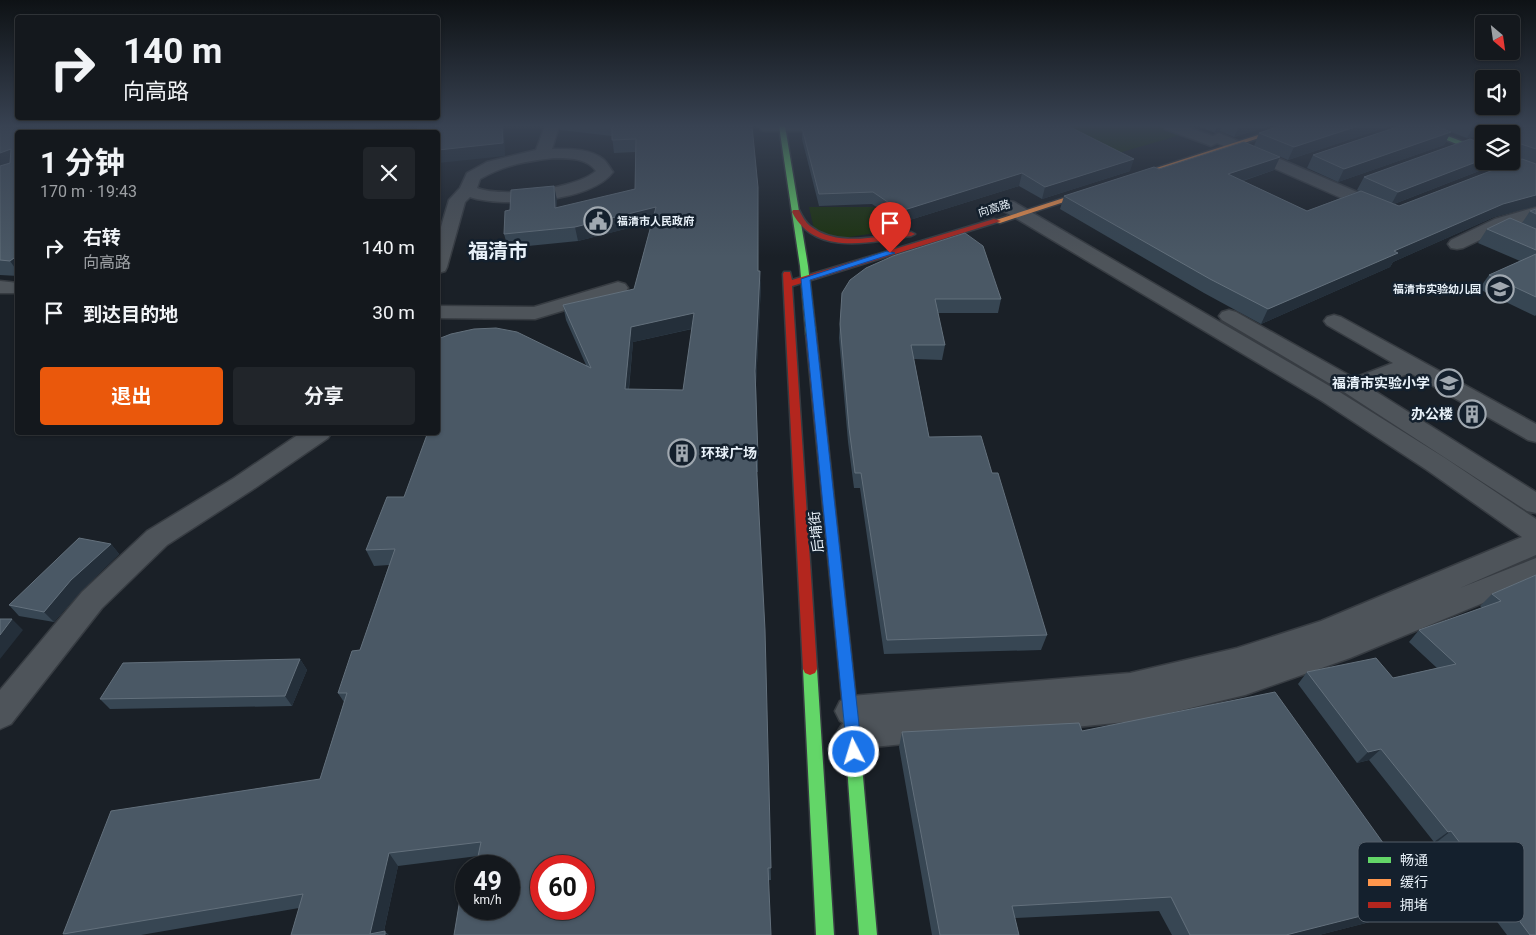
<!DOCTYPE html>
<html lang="zh">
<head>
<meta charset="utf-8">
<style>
	:root { --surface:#14181d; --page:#21252a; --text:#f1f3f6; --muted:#9da0a4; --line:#33373b; --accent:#ea580c }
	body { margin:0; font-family:Roboto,"Noto Sans SC",sans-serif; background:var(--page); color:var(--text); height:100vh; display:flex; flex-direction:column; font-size:19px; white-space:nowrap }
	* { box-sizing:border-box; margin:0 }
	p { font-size:16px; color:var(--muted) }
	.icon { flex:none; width:28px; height:28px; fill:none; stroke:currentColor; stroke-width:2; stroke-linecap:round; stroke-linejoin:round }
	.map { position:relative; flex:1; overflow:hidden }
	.sheet { position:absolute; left:15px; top:130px; width:425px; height:305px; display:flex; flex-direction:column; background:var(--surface); border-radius:5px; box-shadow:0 1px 4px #0004,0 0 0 1px var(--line) }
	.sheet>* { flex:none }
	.hud { position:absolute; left:15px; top:15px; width:425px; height:105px; border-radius:5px; box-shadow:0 1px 4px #0004,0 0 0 1px var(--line); background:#14181d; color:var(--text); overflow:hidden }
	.needle { width:32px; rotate:151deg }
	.controls { position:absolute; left:1475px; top:15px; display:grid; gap:10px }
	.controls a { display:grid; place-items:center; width:45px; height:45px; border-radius:5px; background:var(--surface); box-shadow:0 1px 4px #0004,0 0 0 1px var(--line); font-size:25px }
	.speed { position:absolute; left:455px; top:855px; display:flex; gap:10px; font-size:25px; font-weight:700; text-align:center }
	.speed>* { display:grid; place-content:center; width:65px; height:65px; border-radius:50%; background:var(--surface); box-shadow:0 1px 4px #0004,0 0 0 1px var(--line); line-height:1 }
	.speed small { font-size:12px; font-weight:400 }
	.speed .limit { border:8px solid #d22; background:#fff; color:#111 }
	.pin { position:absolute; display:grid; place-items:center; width:42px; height:42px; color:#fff; margin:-51px -21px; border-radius:50% 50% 50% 0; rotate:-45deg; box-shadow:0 0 5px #0007 }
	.pin .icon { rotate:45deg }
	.me { position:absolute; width:55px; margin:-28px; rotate:355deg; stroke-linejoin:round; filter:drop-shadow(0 0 4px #0008) }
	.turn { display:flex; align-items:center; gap:18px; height:105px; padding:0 25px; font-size:22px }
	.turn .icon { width:65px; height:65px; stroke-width:2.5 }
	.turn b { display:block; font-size:35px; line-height:42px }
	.round { display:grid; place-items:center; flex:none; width:52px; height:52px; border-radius:5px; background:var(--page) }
	.head { display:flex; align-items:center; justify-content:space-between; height:85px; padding:0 25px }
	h1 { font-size:30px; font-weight:700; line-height:38px }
	.primary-button { display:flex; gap:10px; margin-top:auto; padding:10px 25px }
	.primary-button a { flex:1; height:58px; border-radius:5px; background:var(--accent); color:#fff; font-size:20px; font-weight:700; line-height:58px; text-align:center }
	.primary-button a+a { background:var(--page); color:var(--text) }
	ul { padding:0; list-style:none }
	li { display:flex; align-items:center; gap:15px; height:65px; padding:0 25px }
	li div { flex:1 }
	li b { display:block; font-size:19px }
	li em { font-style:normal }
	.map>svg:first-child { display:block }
	.green { fill:#1b320c }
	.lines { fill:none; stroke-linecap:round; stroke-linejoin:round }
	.street-casing { stroke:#373c42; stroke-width:3 }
	.fast-casing { stroke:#373c42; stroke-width:3 }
	.slow-casing { stroke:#373c42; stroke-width:3 }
	.jam-casing { stroke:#373c42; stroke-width:3 }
	.street { fill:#4e545a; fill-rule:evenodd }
	.fast { fill:#63d668; fill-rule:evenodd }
	.slow { fill:#ff974d; fill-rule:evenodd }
	.jam { fill:#b3261e; fill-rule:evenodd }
	.wall { fill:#374653; fill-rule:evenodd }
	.shaded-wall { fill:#242f3a }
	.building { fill:#4a5865; stroke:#63707c; fill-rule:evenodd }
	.route { fill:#1a73e8; stroke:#114b97 }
	.labels { text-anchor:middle; stroke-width:5; stroke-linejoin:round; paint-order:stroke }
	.far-street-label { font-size:11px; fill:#e8f1f9; stroke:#14202d }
	.far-poi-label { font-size:11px; font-weight:bold; fill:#e8f1f9; stroke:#14202d; text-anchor:start }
	.poi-label { font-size:14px; font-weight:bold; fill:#e8f1f9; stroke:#14202d; text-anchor:end }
	.street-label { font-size:14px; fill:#e8f1f9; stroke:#14202d }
	.far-town-label { font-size:20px; font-weight:bold; fill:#e8f1f9; stroke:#14202d }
	.key { fill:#14202d; stroke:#545f6a; stroke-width:1 }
	.key-label { font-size:14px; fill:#e8f1f9 }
</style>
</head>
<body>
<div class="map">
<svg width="1536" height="935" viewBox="0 0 1536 935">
	<rect width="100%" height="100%" fill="#1a2027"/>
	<!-- green -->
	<path class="green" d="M1065,126H1164L1184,134L1115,154Z
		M809,207H875L899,224L869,234L837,239L814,229Z"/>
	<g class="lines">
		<!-- street casing -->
		<g class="street-casing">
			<path id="street" d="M357,126H374L368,132H352Z
				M545,126H559L552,149C568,149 590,148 603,159C607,162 610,168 613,172C592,202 502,208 470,197L465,202L447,267L445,271L438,273V237L449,200L460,188L467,173L487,162L536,150ZM554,158C569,158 587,158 596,171C576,189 502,198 477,188L480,179C504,165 527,161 554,158Z
				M759,126H845V127L843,130L838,131H766L761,130Z
				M1163,126H1184L1213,136L1219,133L1224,135L1385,204L1388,208L1385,212L1379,213L1373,212L1217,143L1211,146L1206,144L1165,129Z
				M1008,201L1014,202L1338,391L1445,458L1536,519V555L1460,588L1536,558V581L1350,658L1245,695L1136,721L853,749L841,745L836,734L843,723L840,721L835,711L840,701L851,696L1130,673L1237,648L1321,621L1522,537L1427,470L1322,401L1002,210L999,206L1002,202Z
				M1536,207V218L1507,227L1463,248L1457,249L1451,248L1448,244L1451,240L1495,219Z
				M0,281L18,283V293H0Z
				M618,282L625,284L628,288L625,292L535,319L438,318V306L534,307Z
				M1229,310L1236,312L1354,378L1393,363L1327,325L1324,321L1327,317L1334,315L1341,317L1536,424V442L1528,440L1410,373L1370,388L1536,492V513L1527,511L1344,392L1222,320L1219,316L1222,312Z
				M302,432H332L328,438L252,490L167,545L102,608L11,724L0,729V690L82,592L147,531L234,478Z"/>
		</g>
		<!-- fast casing -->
		<g class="fast-casing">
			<path id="fast" d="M779,126H785L808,266L816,334L811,337L806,334L800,266Z
				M1412,126H1422L1484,150V155Z
				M1502,161H1511L1536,170V175Z
				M810,663L815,665L817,669L834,935H816L803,669L805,665Z
				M850,702L855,704L857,709L877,935H859L843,709L845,704Z"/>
		</g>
		<!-- slow casing -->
		<g class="slow-casing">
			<path id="slow" d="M1286,126H1296L1000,223L993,221Z"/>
		</g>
		<!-- jam casing -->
		<g class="jam-casing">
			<path id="jam" d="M793,210H799C802,216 805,222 810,226C838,248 879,236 911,232L915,234L911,236C871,242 815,257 792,212Z
				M994,219L1001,221L792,286L817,669L815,673L810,675L805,673L803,669L783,274L784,272H790L792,280Z
				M811,331L816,334L857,709L855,714L850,716L845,714L843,709L806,334Z"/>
		</g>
		<!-- street -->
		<use href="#street" class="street"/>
		<!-- fast -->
		<use href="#fast" class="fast"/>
		<!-- slow -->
		<use href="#slow" class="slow"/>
		<!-- jam -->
		<use href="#jam" class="jam"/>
	</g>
	<!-- wall -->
	<path class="wall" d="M0,126H224L216,132H18V276L0,275Z
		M559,126H752L758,271L761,285L756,383L758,456V472H757L771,880L466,909L478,856L398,866L384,931L389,935L299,908L141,935H65L63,934L320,779L344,702L338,693L360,650L389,565L374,566L366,550L404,497L586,365L566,320L563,305L634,289L652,222L578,241L508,248L504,234L510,210L554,186L557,200V208L635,189V152L614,153L612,136L560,130ZM692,329L683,390L629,389L633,342Z
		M804,126H1068L1130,171L1042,199L1019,186L900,223L872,204L819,206L802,139V128H804Z
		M1199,126H1269L1234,137L1220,131L1215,133Z
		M1280,126H1390L1288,160L1254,146L1259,133Z
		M1400,126H1536V206L1494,217L1393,262L1390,267L1261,324L1204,293L1060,209L1064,196L1159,169L1274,170L1243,181L1307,211L1359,191L1357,190L1364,177L1497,164L1394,204L1399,206L1521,160L1511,156V134H1484L1467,138L1451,132L1444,145L1338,182L1307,168L1313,155Z
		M1536,209V315L1535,316L1479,289L1489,275L1520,261L1478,243L1487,229L1522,223L1530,211Z
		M842,293L1001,299L998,313H938L945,345L942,360L914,359L929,437L992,473L1047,635L1041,650L884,654L860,488H854L848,442L839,338Z
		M111,544L119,554L81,591L54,622L19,616L9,605Z
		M1536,575V935H1507L1437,842H1434L1369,760L1357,763L1298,684L1307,672L1393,678L1437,668L1409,642L1419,630L1482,608L1480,606L1492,594Z
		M300,659L307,670L292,706L110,709L100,699Z
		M1082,731L1405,913L1319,935H1172L1159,911L1015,918L1019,935H932L899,747L902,732Z"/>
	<!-- shaded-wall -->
	<path class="shaded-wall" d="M201,126H224L216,132H193Z
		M502,126H504L505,156L438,163V150Z
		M1217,126H1222L1220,131L1215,133Z
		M1239,126H1269L1234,137Z
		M1358,126H1390L1288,160L1294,147Z
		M1474,126H1491L1486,134H1484V136L1467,138Z
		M1451,132L1444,145L1338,182L1344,169Z
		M11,149L18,160L0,170V153Z
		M1280,157L1274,170L1223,187L1228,174Z
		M1134,159L1130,171L1042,199L1045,187Z
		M1484,159V161H1498L1497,164L1391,205L1398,192Z
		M1022,173L1019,186L900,223L901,211Z
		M554,186L557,200V222L555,208Z
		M1536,195V206L1494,217L1393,262L1390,267L1261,324L1268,309L1394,251L1503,204Z
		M656,207L657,221L578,241L575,227Z
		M18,255V272L10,261Z
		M760,271L761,285L756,386L755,371Z
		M694,313L695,328L633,342L627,405L625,389L631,327Z
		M111,544L119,554L81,591L54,622L44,612L71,580Z
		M12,619L23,630L0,659V635Z
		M300,659L307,670L292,706L285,696Z
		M1381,749L1369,760L1357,763L1368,752Z
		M1451,831L1437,842H1434L1448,832Z
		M389,853L398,866L383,935L370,934Z
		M1424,900L1405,913L1319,935H1286Z"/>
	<!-- building -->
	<path class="building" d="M0,126H201L193,132H18V255L10,261L0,260V166L10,163L11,149L0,153Z
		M418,126H502L503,143L438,150V132H417Z
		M612,126H752L758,187V271H760L755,371L758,456H756L765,630L771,868H768L771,935H454L461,893H466V909H509V866H476L481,842L389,853L370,934L385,931V935H291L303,894L63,934L111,811L320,779L347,693H338L352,651L360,650L395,549L366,550L387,497H404L428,432H438V339L451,334L474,329L496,328L517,332L591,368L563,305L634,289L656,207L575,227L504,234L505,211L510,210L511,190L554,186L555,208L635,189L636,139L612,140ZM694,313L683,390L625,389L631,327ZM541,866H584V909H541Z
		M805,126H1068L1134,159L1045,187L1022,173L901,211L873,192L819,194L802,128H806Z
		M1280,126H1358L1294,147L1259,133Z
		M1400,126H1436L1451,132L1344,169L1313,155Z
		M1493,126H1536V149L1518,143L1517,146H1511V134H1493Z
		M1470,139L1484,144V159L1398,192L1364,177Z
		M1244,142L1280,157L1228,174L1307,211L1361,191L1399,206L1522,159L1536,164V195L1503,204L1394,251L1398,253L1268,309L1210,279L1064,196L1154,167L1159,169Z
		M1536,209V214L1530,211Z
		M1510,218L1536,229V250L1487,229Z
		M965,233L983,246L1001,299H935L945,345H911L929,437L981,436L992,473H998L1047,635L887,640L861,473H855L849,428L840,324L842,293L850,280L866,268L893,256Z
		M1536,254V297L1489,275Z
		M79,538L111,544L71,580L44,612L9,605Z
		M1536,575V935H1530L1451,831L1448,832L1381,749L1368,752L1307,672L1376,658L1393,678L1456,664L1419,630L1501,601L1492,594Z
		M0,619H12L0,635Z
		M300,659L285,696L100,699L123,663Z
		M1275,692L1424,900L1286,935H1190L1171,897L1012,906L1019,935H940L902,732L1079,723L1082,731Z"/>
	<!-- sky -->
	<linearGradient id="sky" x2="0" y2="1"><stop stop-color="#0e1215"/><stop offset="0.49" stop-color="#384252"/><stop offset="1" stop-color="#384252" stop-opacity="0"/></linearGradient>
	<rect width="1536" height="257" fill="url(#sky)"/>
	<!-- route -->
	<path class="route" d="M887,251L895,253L810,280L862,752L860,757L854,760L849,757L847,752L801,279Z"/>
	<!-- icons -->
	<defs>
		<g id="civic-ring" transform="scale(1.4375)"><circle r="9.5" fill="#14202d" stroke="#a0a8b0" stroke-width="1.5"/><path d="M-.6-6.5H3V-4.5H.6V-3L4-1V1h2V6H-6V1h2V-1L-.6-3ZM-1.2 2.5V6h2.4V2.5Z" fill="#a0a8b0"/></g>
		<g id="school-ring" transform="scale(1.4375)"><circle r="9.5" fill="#14202d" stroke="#a0a8b0" stroke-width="1.5"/><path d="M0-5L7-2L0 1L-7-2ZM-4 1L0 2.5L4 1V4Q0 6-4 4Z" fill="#a0a8b0"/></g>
		<g id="building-ring" transform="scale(1.4375)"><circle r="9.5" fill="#14202d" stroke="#a0a8b0" stroke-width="1.5"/><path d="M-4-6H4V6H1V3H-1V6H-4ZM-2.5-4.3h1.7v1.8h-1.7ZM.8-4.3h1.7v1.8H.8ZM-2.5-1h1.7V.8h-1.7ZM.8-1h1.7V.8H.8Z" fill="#a0a8b0"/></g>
	</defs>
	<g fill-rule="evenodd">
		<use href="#civic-ring" x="598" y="221"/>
		<use href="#school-ring" x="1500" y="289"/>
		<use href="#school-ring" x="1449" y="383"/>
		<use href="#building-ring" x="1472" y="414"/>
		<use href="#building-ring" x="682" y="453"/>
	</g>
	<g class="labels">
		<!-- far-street labels -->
		<g class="far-street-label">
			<text transform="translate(994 208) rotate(-17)" y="4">向高路</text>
		</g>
		<!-- far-poi labels -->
		<g class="far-poi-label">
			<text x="617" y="225">福清市人民政府</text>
			<text x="1481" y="293" text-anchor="end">福清市实验幼儿园</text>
		</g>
		<!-- poi labels -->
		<g class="poi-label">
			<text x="1430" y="388">福清市实验小学</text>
			<text x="1453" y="419">办公楼</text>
			<text x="701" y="458" text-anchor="start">环球广场</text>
		</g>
		<!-- street labels -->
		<g class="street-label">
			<text transform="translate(816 532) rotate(-96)" y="5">后埔街</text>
		</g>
		<!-- far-town labels -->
		<g class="far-town-label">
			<text x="498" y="258">福清市</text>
		</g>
	</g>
	<!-- legend -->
	<rect x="1358" y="842" width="166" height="80" rx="8" class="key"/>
	<rect x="1368" y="857" width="23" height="6" fill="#63d668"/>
	<rect x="1368" y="879" width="23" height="7" fill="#ff974d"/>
	<rect x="1368" y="902" width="23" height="6" fill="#b3261e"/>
	<g class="key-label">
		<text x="1400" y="865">畅通</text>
		<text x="1400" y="887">缓行</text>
		<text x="1400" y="910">拥堵</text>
	</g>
</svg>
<div class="controls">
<a><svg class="needle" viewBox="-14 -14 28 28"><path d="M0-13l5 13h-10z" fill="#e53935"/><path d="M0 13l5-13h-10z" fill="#9da0a4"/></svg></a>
<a><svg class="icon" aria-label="sound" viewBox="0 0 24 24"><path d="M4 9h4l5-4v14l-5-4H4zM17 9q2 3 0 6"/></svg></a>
<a><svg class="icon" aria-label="layers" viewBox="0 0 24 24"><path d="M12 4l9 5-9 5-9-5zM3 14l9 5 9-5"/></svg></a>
</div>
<div class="speed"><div>49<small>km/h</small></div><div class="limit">60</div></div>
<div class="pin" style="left:890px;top:253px;background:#d93025"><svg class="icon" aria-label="arrive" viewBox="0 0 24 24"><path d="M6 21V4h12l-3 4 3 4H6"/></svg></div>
<svg class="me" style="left:854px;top:752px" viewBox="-20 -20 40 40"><circle r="17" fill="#1a73e8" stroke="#fff" stroke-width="3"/><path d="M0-11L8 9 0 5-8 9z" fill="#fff"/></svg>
<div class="hud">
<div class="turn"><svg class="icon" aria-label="right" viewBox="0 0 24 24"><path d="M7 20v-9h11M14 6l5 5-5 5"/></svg><div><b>140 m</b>向高路</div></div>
</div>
<section class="sheet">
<div class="head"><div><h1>1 分钟</h1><p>170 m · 19:43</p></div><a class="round"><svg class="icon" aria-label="close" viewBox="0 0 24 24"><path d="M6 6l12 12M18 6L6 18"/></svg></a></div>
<ul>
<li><svg class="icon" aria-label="right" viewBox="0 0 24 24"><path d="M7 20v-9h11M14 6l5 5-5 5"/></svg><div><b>右转</b><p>向高路</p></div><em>140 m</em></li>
<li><svg class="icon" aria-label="arrive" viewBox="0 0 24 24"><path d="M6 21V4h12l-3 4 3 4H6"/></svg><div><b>到达目的地</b></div><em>30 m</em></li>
</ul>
<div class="primary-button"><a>退出</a><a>分享</a></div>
</section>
</div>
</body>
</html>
